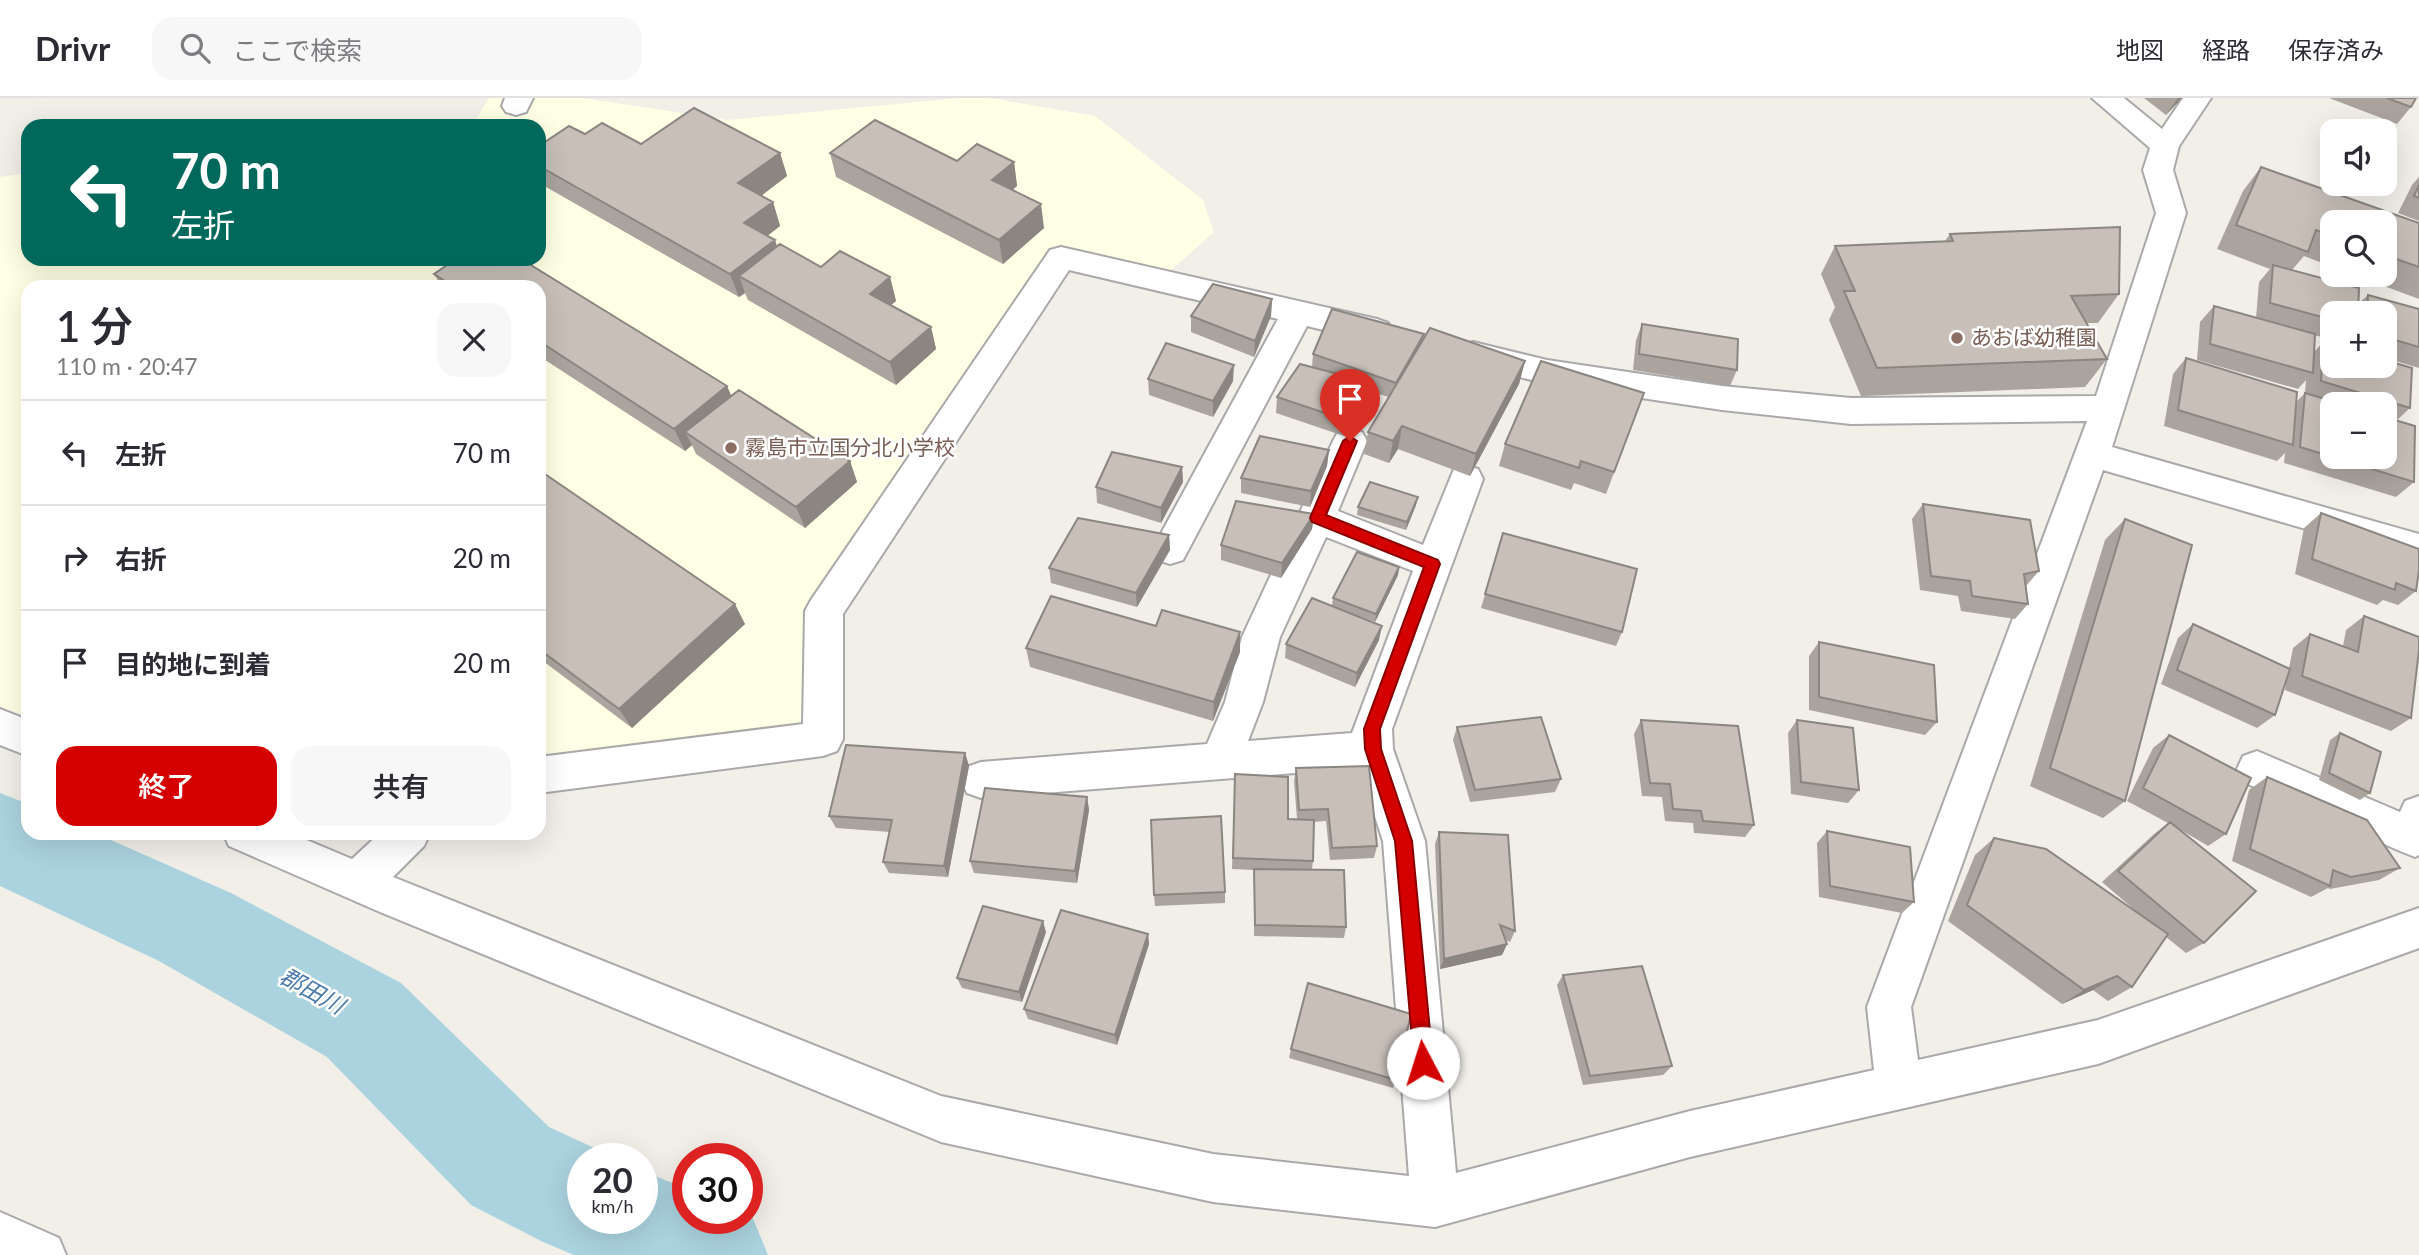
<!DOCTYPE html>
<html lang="ja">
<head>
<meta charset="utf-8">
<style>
	:root { --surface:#fff; --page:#f7f7f7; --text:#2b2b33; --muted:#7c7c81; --line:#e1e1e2; --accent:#d40000 }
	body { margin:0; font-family:Lato,"Noto Sans JP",sans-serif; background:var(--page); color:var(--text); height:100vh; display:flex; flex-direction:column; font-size:26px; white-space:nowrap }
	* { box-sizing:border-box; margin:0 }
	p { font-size:23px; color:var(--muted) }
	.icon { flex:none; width:38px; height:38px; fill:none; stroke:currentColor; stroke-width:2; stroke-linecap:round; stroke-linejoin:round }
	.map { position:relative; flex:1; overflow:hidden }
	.panel { position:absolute; left:21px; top:182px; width:525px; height:560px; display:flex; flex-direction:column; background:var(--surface); border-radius:21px; box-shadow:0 7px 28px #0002 }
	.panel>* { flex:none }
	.guide { position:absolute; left:21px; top:21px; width:525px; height:147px; border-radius:21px; box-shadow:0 7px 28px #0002; background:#00695c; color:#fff; overflow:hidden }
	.fabs { position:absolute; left:2320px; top:21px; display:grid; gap:14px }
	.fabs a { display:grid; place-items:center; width:77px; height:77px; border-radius:14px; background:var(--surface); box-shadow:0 7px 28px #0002; font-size:35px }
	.speed { position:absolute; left:567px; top:1045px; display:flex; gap:14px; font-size:35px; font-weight:700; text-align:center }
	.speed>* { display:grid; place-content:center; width:91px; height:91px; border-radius:50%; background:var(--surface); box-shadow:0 7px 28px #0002; line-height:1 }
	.speed small { font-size:18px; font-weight:400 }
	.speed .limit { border:10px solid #d22; background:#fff; color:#111 }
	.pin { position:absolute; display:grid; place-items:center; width:60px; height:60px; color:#fff; margin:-72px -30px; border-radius:50% 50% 50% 0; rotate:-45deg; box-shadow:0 0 7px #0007 }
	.pin .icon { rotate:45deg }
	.me { position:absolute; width:77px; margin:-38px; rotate:355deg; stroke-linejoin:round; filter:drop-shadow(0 0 5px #0008) }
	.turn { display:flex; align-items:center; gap:24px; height:147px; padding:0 35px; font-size:32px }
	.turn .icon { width:91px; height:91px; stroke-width:2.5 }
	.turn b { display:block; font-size:49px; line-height:60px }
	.round { display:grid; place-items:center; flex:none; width:74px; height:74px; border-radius:21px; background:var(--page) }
	.headline { display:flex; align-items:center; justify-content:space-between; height:119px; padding:0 35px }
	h1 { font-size:42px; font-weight:600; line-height:52px }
	.button { display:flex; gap:14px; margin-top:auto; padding:14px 35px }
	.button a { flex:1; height:80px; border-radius:21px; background:var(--accent); color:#fff; font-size:28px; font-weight:600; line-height:80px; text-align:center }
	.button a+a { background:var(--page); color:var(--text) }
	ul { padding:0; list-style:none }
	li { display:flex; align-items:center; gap:21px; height:105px; padding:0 35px; border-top:2px solid var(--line) }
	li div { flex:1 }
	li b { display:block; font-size:26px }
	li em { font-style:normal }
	header { display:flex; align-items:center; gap:42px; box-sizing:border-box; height:98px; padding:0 35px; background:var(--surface); border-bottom:2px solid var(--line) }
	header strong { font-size:33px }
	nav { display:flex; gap:38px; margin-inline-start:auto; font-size:24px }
	.search { width:490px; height:63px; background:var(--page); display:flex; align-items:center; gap:18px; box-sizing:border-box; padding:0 24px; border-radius:21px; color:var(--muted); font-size:26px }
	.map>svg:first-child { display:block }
	.education { fill:#ffffe5 }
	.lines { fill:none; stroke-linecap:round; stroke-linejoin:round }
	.river { fill:#aad3df; fill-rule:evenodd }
	.street-casing { stroke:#a9a9a9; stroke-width:4 }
	.street { fill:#fff; fill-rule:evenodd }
	.wall { fill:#aba49e; fill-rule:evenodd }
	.shaded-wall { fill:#8b8681 }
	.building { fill:#c7bfb8; stroke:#8b8681; stroke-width:2 }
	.route { fill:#d40000; stroke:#8a0000; stroke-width:2 }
	.education-dot { fill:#8d6e63; stroke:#fff; stroke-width:2.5 }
	.labels { text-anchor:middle; stroke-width:5; stroke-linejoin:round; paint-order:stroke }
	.education-label { font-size:21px; fill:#785e54; stroke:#fff; text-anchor:start }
	.water-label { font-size:23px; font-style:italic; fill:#4a7aab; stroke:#fff }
</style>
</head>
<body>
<header>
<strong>Drivr</strong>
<div class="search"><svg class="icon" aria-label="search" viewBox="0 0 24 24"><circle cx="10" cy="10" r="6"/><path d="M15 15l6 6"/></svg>ここで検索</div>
<nav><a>地図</a><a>経路</a><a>保存済み</a></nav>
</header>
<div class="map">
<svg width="2419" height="1157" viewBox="0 0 2419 1157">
	<rect width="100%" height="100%" fill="#f2efe9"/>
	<!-- education -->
	<path class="education" d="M489,0H583L728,22L959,0H990L1095,18L1203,102L1214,134L1170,173L1058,152L814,512L813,627L539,667V189H28V619L0,608V79L28,75V161H539V28H472Z"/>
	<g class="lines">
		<!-- river -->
		<path class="river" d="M0,695L28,706V735H95L231,795L401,885L549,1029L616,1060H583V1120H642V1073L688,1091V1120H747V1115L751,1116L768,1157H574L543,1144L471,1107L327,959L159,863L0,788Z"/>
		<!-- street casing -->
		<g class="street-casing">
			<path id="street" d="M505,0H533L526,14L516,17L506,14L502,8Z
				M2092,0H2124L2162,31L2183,0H2211L2179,48L2173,72L2186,115L2112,349L2419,436V464L2103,372L1911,909L1918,962L2098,922L2419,810V850L2098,966L1690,1059L1435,1129L1213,1104L941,1044L380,814L229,748L223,735H290L352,761L380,735H430L424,748L393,779L941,998L1213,1056L1409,1078L1383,743L1359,670L981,700L967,695L961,682L967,669L981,664L1207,646L1225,604L1242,539L1333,343L1338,334L1350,330L1362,334L1367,343L1338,413L1423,447L1454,371L1466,368L1478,371L1483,381L1392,631L1393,651L1425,743L1456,1075L1690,1013L1874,972L1867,909L2087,323L1851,326L1722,312L1547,286L1461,264L1457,256L1461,248L1473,244L1547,262L1722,288L1851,300L2096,298L2156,115L2143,72L2150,50ZM1326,439L1413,473L1352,635L1248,643L1263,604L1280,539Z
				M1061,149L1377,221L1388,225L1393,233L1388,241L1377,245L1307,228L1183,462L1170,466L1157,462L1152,452L1278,221L1069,172L843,516V641L837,653L823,658L539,695V659L803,626L805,513L811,502L1050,152Z
				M0,611L28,622V658L0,647Z
				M2257,653L2400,714L2405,703L2419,698V757L2415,759L2400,753L2243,684L2237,671L2243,658Z
				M0,1114L59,1140L66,1157H0Z"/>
		</g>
		<!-- street -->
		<use href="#street" class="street"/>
	</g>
	<!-- wall -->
	<path class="wall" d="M2144,0H2182L2166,17Z
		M2329,0H2416L2411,9L2397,26Z
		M641,46L780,55L787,78L761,98L773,104L780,128L767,138L777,149L821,169L890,179L896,203L891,207L931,229L936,251L896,287L748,202L745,195L739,199L539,85V48Z
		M830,55L957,63L1014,64L1017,88L1012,92L1044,130L1003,166L836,79Z
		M2261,69L2419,125V201L2354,177H2385V124H2333V169L2304,158L2292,172L2358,206L2368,197L2419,211V270L2385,260V215H2333V242L2314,237V254L2323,244L2410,310L2396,323L2414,384L2396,399L2284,365L2285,355L2277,363L2164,328L2173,276L2186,260L2296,304L2305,295L2306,282L2298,291L2197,262L2200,224L2214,208L2256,220L2259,184L2270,171L2217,151L2243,93ZM2333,306H2385V359Z
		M2419,79V123L2398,115L2412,87Z
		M1950,136L2119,196L2098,225H2087L2107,261L2085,289L1861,298L1829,222L1835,209L1821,176L1835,148L1945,143Z
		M456,161H521L727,288L731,298L739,292L850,363L857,384L805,430L696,356L692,347L685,353L539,258V189H442L434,176Z
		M1272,201L1271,218L1254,259L1191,234V218Z
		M1642,226L1737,272L1730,288L1633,272L1636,242Z
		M1423,241L1525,263L1519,286L1470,378L1398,351L1389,365L1364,356L1368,334L1388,299L1368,292L1367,300L1344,338L1276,315L1277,299L1312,269L1313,256Z
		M1148,281L1233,283L1213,319L1149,297Z
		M1644,295L1606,396L1574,385L1571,392L1499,368L1505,346Z
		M1329,352L1327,368L1310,409L1241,395V380Z
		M1182,369L1183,384L1161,425L1097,405L1096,389Z
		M539,372L745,526L632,630L539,560Z
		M1923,406L2039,473L2026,488L2028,506L2015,521L1961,513L1958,498L1920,492L1912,421Z
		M1416,407L1406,432L1357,417L1358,409Z
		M2321,415L2416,493L2398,507L2383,502L2377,507L2295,476L2304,430Z
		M1314,416L1312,431L1281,480L1221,462V447Z
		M2125,421V703L2103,720L2030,688L2105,442Z
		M1503,435L1622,534L1616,548L1481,510Z
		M1169,437L1170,452L1137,509L1051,485L1049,470Z
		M1399,469L1398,477L1375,524L1332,508L1333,500Z
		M2364,518L2411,620L2391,633L2285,592L2287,578L2275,617L2257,630L2161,586L2178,540L2193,526L2289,570L2293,550L2310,536L2343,548L2346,532Z
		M1156,528L1240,534V554L1213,623L1030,569L1026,550Z
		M1379,542L1355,589L1285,560L1286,546Z
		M1819,544L1937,624L1925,637L1809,612V558Z
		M1641,622L1754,727L1745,739L1694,735L1693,725L1665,723L1662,699L1642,698L1634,636Z
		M1797,622L1859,692L1848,705L1791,696L1788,635Z
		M1457,629L1561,681L1555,694L1470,704L1453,642Z
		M2340,635L2370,695L2360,702L2319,682L2330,642Z
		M2169,637L2226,736L2208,748L2181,732L2204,845L2186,855L2166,839L2132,889L2108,903L2093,892L2062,906L1948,823L1975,757L1994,740L2137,814L2102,784L2154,736L2168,725L2127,703L2153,650Z
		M965,655L969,668L948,779L889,775L883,764L890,734L836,730L829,718Z
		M1296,670L1377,748L1374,760L1330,762L1326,723L1314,724L1313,763L1312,771L1346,829L1344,840L1254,838V772L1232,771L1235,676L1288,721H1297L1294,683Z
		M2267,679L2400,770L2379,782L2330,791L2328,790L2311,799L2232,763L2249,692Z
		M1087,699L1089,712L1077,785L974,775L970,763Z
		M1827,733L1914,804L1902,815L1819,799L1817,745Z
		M1439,734L1515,833L1510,844L1506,842L1507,846L1502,857L1440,871L1435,746Z
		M1225,794V805L1155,808L1154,797Z
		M1046,834L1022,904L962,890L957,880Z
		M1148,836L1149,846L1117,947L1028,921L1024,911Z
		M1563,877L1672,968L1663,977L1583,987L1557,887Z
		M1291,951L1396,982L1393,990L1289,960Z"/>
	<!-- shaded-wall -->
	<path class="shaded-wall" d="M2178,0H2182L2166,17Z
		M780,55L787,78L746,109L738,85Z
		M1014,64L1017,88L996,106L992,82Z
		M773,104L780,128L753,149L744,125Z
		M1041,106L1044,130L1003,166L999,142Z
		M775,142L783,165L739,178L745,195L739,199L730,176Z
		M890,179L896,203L877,219L870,196Z
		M1272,201L1271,218L1254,259L1255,243Z
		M931,229L936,251L896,287L890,264Z
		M1525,263L1519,286L1470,378L1476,356Z
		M1234,267L1233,283L1213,319V303Z
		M1369,284L1367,300L1344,338L1346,322Z
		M727,288L737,311L685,334L692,347L685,353L674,331Z
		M1402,328L1398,351L1389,365L1393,343Z
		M1329,352L1327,368L1310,409L1311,393Z
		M850,363L857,384L805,430L796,409Z
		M1182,369L1183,384L1161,425V410Z
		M1418,399L1416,407L1406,432L1407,424Z
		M1314,416L1312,431L1281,480L1282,465Z
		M1169,437L1170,452L1137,509L1136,495Z
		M1399,469L1398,477L1375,524L1376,516Z
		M735,506L745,526L632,630L619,611Z
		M1382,528L1379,542L1355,589L1357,575Z
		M1240,534V554L1213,623L1214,604Z
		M965,655L969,668L948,779L944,768Z
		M1087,699L1089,712L1077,785L1075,773Z
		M1043,823L1046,834L1022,904L1019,894Z
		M1148,836L1149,846L1117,947L1115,937Z
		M1507,846L1502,857L1440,871L1444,861Z
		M2117,878L2093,892L2062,906L2084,892Z"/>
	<!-- building -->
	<path class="building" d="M2387,0H2416L2411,9Z
		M694,10L780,55L738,85L773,104L744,125L775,142L730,176L539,68V48L569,28L585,36L602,25L641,46Z
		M875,22L957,63L977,46L1014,64L992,82L1041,106L999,142L830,55Z
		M2261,69L2419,125V169L2385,157V124H2333V138L2316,132L2308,154L2236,127Z
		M2419,87V100L2414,98Z
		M2120,129L2119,196L2071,198L2107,261L1877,270L1844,193H1855L1835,148L1953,143L1950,136Z
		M780,146L821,169L840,153L890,179L870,196L931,229L890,264L739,178Z
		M456,161H521L727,288L674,331L539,243V189H454L434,176Z
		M2273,167L2359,190L2358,215H2333V222L2270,205Z
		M1213,186L1272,201L1255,243L1191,218Z
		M2368,197L2419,211V249L2385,239V215H2367Z
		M2214,208L2315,236L2313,275L2210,246Z
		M1332,211L1424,236L1396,285L1313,256Z
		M1642,226L1738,241L1737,272L1639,256Z
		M1430,230L1525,263L1476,356L1402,328L1393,343L1368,334Z
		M2323,244L2333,247V268H2385V262L2412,270L2410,310L2321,283Z
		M1166,245L1234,267L1213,303L1148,281Z
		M2186,260L2297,294L2293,347L2178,312Z
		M1541,263L1644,295L1614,374L1581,363L1579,370L1505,346Z
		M1300,266L1369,284L1346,322L1277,299Z
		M739,292L850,363L796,409L685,334Z
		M2305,295L2342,306H2333V359H2385V319L2415,328L2414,384L2300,349Z
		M1260,338L1329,352L1311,393L1241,380Z
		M1112,354L1182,369L1161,410L1096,389Z
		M539,372L735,506L619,611L539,551Z
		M1370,384L1418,399L1407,424L1358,409Z
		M1236,403L1314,416L1282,465L1221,447Z
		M1923,406L2030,422L2039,473L2024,476L2028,506L1972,498L1970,483L1931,478Z
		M2321,415L2419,451V472L2416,493L2396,485L2395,492L2312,461Z
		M1078,420L1169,437L1136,495L1049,470Z
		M2125,421L2192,447L2125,703L2050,670Z
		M1503,435L1637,471L1622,534L1485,496Z
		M1357,454L1399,469L1376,516L1333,500Z
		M1051,498L1156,528L1162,512L1240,534L1214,604L1026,550Z
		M1312,500L1382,528L1357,575L1286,546Z
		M2364,518L2419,539V552L2411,620L2302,578L2310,536L2358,554Z
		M2193,526L2290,571L2275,617L2177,572Z
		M1819,544L1934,567L1937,624L1819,599Z
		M1541,619L1561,681L1475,692L1457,629Z
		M1641,622L1738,628L1754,727L1703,723L1701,713L1673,711L1670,686L1650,685Z
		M1797,622L1853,630L1859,692L1801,684Z
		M2340,635L2381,654L2370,695L2329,675Z
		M2169,637L2251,680L2226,736L2143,690Z
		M846,647L965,655L944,768L883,764L892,722L829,718Z
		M1369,668L1377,748L1332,750L1328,711L1299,712L1296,670Z
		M1235,676L1288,679V721L1314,722L1313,763L1233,760Z
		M2267,679L2367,722L2400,770L2351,779L2333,772L2330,788L2250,751Z
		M985,690L1087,699L1075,773L970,763Z
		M1221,718L1225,794L1154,797L1151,722Z
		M2170,724L2256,793L2204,845L2118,773Z
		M1827,733L1910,749L1914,804L1830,788Z
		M1439,734L1508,737L1515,833L1500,827L1507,846L1444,861Z
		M1994,740L2046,751L2168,836L2132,889L2117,878L2084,892L1967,807Z
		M1254,771L1344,772L1346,829L1255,827Z
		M983,808L1043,823L1019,894L957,880Z
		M1061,812L1148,836L1115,937L1024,911Z
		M1642,868L1672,968L1590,978L1563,877Z
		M1308,885L1411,916L1396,982L1291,951Z"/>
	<!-- route -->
	<path class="route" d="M1350,338L1357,343L1326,417L1438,462L1440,466L1380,631L1381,651L1412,743L1433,965L1430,972L1423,975L1417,972L1414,965L1395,743L1365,651L1364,631L1424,469L1312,424L1310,420L1343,343Z"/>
	<!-- markers -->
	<g class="education-dot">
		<circle cx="1957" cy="240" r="7"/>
		<circle cx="731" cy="350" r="7"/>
	</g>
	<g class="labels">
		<!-- education labels -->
		<g class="education-label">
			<text x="1971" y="247">あおば幼稚園</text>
			<text x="745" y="357">霧島市立国分北小学校</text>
		</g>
		<!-- water labels -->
		<g class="water-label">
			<text transform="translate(312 893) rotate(29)" y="8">郡田川</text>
		</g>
	</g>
</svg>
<div class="fabs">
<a><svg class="icon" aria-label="sound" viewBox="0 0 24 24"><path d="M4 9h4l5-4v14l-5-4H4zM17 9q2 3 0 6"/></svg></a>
<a><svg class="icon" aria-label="search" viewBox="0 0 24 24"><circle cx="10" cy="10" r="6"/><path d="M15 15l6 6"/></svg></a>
<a>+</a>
<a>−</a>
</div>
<div class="speed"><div>20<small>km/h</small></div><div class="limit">30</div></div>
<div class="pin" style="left:1350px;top:343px;background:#d93025"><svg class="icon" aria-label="arrive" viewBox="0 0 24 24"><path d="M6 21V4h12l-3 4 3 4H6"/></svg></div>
<svg class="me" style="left:1423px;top:965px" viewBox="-20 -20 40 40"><circle r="19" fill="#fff"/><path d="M0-13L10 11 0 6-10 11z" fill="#d40000"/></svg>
<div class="guide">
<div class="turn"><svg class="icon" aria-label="left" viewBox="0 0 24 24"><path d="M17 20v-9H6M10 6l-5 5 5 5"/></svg><div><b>70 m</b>左折</div></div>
</div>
<section class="panel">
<div class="headline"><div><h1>1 分</h1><p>110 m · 20:47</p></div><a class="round"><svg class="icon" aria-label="close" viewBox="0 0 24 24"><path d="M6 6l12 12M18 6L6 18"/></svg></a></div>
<ul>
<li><svg class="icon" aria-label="left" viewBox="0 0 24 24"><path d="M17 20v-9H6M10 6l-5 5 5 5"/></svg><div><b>左折</b></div><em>70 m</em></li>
<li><svg class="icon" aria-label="right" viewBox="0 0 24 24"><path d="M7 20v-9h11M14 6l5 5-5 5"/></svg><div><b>右折</b></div><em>20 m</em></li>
<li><svg class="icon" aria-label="arrive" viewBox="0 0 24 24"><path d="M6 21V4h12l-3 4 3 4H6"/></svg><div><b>目的地に到着</b></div><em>20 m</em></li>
</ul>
<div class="button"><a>終了</a><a>共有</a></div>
</section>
</div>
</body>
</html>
